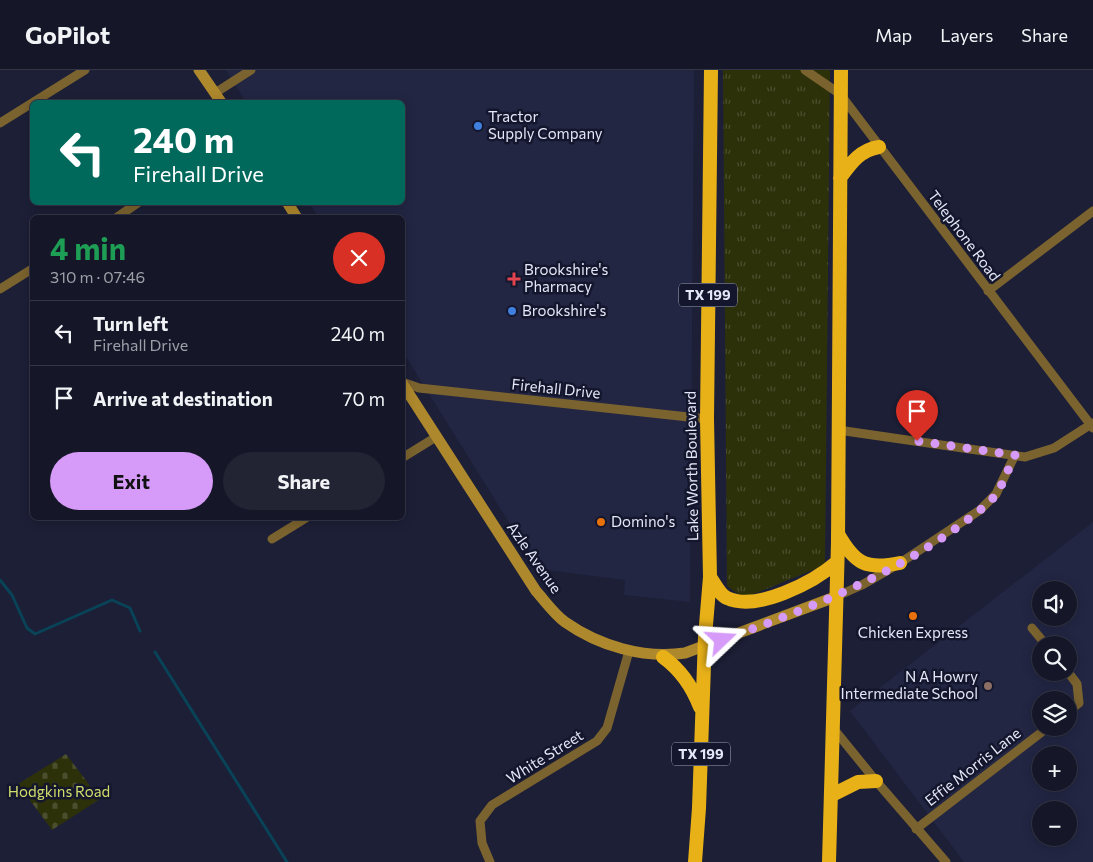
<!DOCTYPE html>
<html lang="en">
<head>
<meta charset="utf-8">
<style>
	:root { --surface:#151728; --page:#222434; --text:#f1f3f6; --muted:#9d9fa8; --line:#343645; --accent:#d69bf9 }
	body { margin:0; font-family:Commissioner,sans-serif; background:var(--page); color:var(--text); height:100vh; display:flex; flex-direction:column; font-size:19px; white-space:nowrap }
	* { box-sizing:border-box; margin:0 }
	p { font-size:16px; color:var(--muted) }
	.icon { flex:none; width:28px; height:28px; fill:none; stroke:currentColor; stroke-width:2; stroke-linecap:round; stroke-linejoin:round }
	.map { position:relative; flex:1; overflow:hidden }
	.sheet { position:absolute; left:30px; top:145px; width:375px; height:305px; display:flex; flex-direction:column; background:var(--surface); border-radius:8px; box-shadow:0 2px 12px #0003,0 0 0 1px var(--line) }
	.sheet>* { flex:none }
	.banner { position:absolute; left:30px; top:30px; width:375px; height:105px; border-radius:8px; box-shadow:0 2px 12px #0003,0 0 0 1px var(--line); background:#00695c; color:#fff; overflow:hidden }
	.buttons { position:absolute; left:1032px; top:511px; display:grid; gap:10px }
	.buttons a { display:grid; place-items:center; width:45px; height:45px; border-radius:50%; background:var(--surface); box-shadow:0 2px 12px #0003,0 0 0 1px var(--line); font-size:25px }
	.pin { position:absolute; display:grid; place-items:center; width:42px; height:42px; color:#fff; margin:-51px -21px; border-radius:50% 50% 50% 0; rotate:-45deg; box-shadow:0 0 5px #0007 }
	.pin .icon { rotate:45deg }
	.me { position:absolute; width:55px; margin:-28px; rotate:70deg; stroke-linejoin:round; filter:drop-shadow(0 0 4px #0008) }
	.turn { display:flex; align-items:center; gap:18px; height:105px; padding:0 20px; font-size:22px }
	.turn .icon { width:65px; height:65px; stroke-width:2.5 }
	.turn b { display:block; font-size:35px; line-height:42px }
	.round { display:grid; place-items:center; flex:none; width:52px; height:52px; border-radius:26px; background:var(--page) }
	.headline { display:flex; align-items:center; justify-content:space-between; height:85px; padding:0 20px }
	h1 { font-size:30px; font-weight:700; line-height:38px; color:#1e9e55 }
	.primary-button { display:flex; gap:10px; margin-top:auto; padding:10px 20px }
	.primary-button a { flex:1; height:58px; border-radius:30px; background:var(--accent); color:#111; font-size:20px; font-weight:700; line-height:58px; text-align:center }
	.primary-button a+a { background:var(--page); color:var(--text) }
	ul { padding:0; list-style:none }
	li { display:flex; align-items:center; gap:15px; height:65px; padding:0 20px; border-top:1px solid var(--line) }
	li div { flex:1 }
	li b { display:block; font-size:19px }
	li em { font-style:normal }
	header { display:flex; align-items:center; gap:30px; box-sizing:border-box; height:70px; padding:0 25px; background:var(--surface); border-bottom:1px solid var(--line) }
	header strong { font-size:24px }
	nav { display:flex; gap:28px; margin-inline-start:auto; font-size:18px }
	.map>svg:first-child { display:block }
	.built { fill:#222643; fill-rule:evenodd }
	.grass { fill:url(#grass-tufts) }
	.cemetery { fill:url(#cemetery-stones) }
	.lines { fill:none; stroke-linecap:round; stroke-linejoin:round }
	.stream { stroke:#094358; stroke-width:3 }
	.minor { stroke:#7b632f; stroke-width:9 }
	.secondary { stroke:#ae882d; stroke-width:11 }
	.trunk { stroke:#e8b118; stroke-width:14 }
	.route { stroke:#d69bf9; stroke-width:9; stroke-dasharray:0 16.2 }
	.shop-dot { fill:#3f7fe0; stroke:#13162c; stroke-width:2 }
	.health-dot { fill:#e0444e; stroke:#13162c; stroke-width:2 }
	.food-dot { fill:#e8710a; stroke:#13162c; stroke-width:2 }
	.education-dot { fill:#8d6e63; stroke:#13162c; stroke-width:2 }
	.labels { text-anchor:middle; stroke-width:5; stroke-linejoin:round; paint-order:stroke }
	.shield { fill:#13162c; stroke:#a5a8ba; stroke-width:1 }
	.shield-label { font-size:14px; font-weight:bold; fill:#e4e7f7 }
	.poi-label { font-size:15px; fill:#e4e7f7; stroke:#13162c; text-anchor:start }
	.street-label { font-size:15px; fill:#e4e7f7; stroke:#13162c }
	.park-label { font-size:15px; fill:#d2de6c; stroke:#13162c }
</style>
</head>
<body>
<header>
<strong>GoPilot</strong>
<nav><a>Map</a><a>Layers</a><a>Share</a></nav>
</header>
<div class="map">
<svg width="1093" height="792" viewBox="0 0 1093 792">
	<defs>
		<pattern id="grass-tufts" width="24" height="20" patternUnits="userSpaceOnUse" patternTransform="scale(1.25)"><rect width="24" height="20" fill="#2d310a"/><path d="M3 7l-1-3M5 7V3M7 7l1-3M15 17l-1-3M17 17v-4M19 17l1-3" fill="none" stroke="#4b4f2e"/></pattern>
		<pattern id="cemetery-stones" width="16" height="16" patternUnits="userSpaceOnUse" patternTransform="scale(1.25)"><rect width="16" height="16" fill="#2d310a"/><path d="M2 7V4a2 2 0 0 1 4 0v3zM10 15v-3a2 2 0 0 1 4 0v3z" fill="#4b4f2e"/></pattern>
	</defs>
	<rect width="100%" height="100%" fill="#1c1f36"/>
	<!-- built -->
	<path class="built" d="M226,0H694L690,532L624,525L625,510L538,499L403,282L402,148L318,147L309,133L402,132V32H246Z
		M1093,452V792H964L850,641ZM1041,520H1069V548H1041ZM1041,575H1069V602H1041ZM1041,630H1069V658H1041ZM1041,685H1069V712H1041ZM1041,740H1069V768H1041Z"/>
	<!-- grass -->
	<path class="grass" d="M723,0H830L825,495L744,528L727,516Z"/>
	<!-- cemetery -->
	<path class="cemetery" d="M66,684L100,729L52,760L18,714Z"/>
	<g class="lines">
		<!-- stream -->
		<path class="stream" d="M0,510L12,525L27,558L35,564L112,530L130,538L140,561
			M155,582L287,792"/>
		<!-- minor -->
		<path class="minor" d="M805,0L840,24L1093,358
			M215,23L251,0
			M0,53L85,0
			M116,148L139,132
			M0,219L32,199
			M988,221L1093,141
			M402,312L419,318L707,349
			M838,360L1025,387L1054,378L1093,353
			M402,388L436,367
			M272,469L306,448
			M835,527L862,515L900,493L980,440L996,424L1015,385
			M1032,558L1046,575
			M1068,602L1077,614L1079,633L1069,641
			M833,658L876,711L946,792
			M916,759L1047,658
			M490,792L482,773L480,751L492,735L597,671L607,658L629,581"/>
		<!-- secondary -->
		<path class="secondary" d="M199,0L221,32
			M287,132L297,148
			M402,313L536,521C545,531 554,544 565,552C599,576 644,589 685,583L835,527"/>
		<!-- trunk -->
		<path class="trunk" d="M840,108C851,93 860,80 879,77
			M838,464C855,494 866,500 900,493
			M710,507C715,514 720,525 727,528C757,542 814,512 837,492
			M663,587C681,600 692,616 700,637
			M832,725L858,712L876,711
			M695,792L699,738L705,567L710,507L707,349L711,0
			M829,792L838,473L841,0"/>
	</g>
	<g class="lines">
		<!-- route -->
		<path class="route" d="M722,570C819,535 911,499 991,431L1001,416L1015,385L917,371"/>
	</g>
	<!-- markers -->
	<g class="shop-dot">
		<circle cx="478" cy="56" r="5"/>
		<circle cx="512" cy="241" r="5"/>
	</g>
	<path class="health-dot" d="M511.5 201.5h5v5h5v5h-5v5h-5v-5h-5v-5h5z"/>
	<g class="food-dot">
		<circle cx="601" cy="452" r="5"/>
		<circle cx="913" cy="546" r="5"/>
	</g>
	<circle class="education-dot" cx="988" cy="616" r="5"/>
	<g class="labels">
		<!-- shield labels -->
		<g class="shield">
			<rect x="679" y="213.5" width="58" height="23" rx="4"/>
			<rect x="672" y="672.5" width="58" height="23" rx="4"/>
		</g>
		<g class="shield-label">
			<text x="708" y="230">TX 199</text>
			<text x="701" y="689">TX 199</text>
		</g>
		<!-- poi labels -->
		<g class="poi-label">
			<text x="488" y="52">Tractor<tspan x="488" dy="17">Supply Company</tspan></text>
			<text x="524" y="205">Brookshire's<tspan x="524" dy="17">Pharmacy</tspan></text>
			<text x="522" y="246">Brookshire's</text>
			<text x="611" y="457">Domino's</text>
			<text x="913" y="568" text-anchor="middle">Chicken Express</text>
			<text x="978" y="612" text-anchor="end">N A Howry<tspan x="978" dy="17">Intermediate School</tspan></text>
		</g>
		<!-- street labels -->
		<g class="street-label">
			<text transform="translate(964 166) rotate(53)" y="5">Telephone Road</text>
			<text transform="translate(556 319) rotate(6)" y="5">Firehall Drive</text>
			<text transform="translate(692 396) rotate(-91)" y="5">Lake Worth Boulevard</text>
			<text transform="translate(534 488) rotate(55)" y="5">Azle Avenue</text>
			<text transform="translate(545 687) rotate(-32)" y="5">White Street</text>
			<text transform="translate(973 697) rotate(-38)" y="5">Effie Morris Lane</text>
		</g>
		<!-- park labels -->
		<g class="park-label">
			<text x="59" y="727">Hodgkins Road</text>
		</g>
	</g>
</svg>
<div class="buttons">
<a><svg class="icon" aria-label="sound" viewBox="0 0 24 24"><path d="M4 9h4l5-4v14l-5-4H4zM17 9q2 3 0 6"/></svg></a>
<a><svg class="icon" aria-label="search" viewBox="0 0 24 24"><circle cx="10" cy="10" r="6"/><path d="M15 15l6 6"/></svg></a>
<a><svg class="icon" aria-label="layers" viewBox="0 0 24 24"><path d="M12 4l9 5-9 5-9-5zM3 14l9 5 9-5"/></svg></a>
<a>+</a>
<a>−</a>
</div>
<div class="pin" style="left:917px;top:371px;background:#d93025"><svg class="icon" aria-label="arrive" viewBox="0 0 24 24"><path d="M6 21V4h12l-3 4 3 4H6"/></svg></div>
<svg class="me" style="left:722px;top:570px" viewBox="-20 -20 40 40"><path d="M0-17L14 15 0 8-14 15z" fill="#d69bf9" stroke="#fff" stroke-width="4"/></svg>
<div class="banner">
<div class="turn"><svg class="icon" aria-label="left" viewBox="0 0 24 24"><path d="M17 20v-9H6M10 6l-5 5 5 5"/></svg><div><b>240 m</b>Firehall Drive</div></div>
</div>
<section class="sheet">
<div class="headline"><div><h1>4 min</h1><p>310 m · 07:46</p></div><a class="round" style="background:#d93025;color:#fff"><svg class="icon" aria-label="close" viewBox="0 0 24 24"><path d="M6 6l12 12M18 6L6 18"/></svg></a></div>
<ul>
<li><svg class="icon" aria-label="left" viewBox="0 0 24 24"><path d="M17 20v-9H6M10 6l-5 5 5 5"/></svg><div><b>Turn left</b><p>Firehall Drive</p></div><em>240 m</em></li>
<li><svg class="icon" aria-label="arrive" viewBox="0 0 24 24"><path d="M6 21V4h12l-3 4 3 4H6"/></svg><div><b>Arrive at destination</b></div><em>70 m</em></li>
</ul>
<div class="primary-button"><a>Exit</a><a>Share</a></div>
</section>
</div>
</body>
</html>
